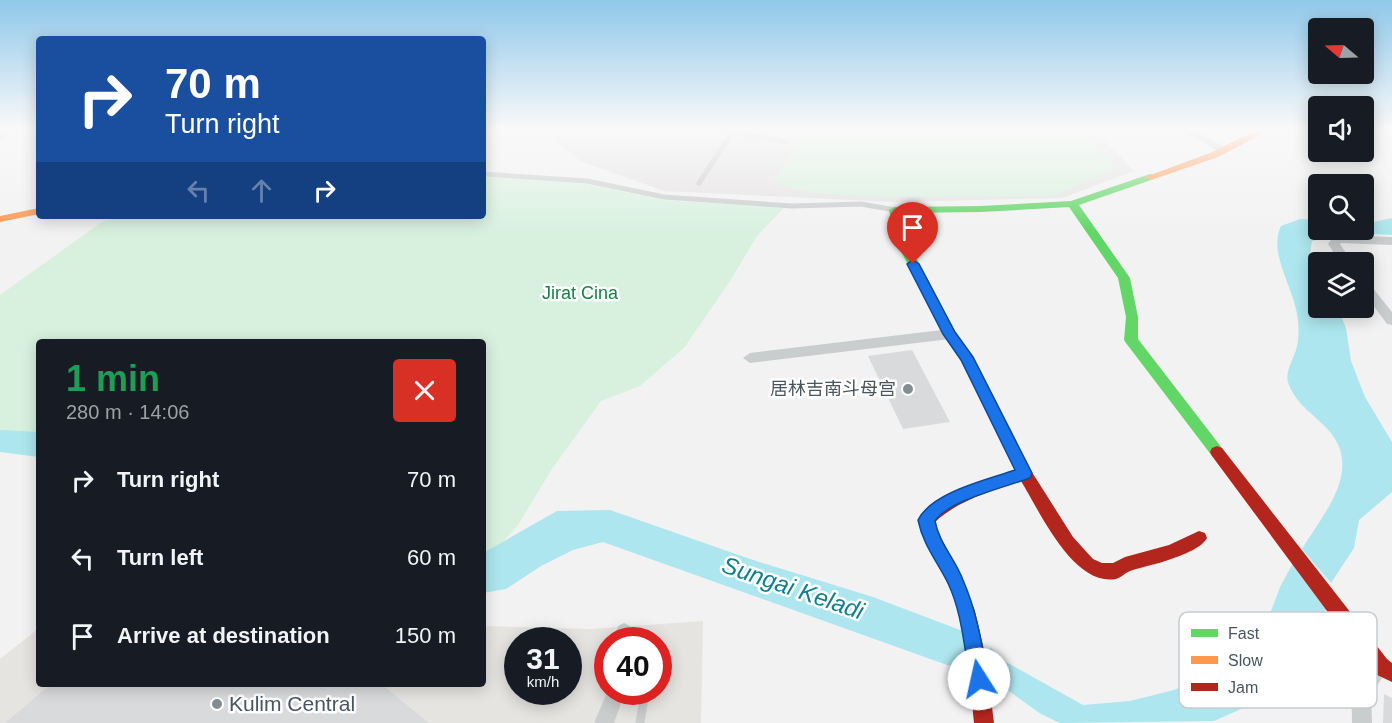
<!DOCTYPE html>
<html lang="en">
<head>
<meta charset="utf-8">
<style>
	:root { --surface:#171b24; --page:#20242c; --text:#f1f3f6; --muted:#9ea1a6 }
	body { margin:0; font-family:Helvetica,"Noto Sans SC",sans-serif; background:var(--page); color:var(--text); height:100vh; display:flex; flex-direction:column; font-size:22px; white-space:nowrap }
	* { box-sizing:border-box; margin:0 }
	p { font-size:20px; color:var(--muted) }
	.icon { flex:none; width:33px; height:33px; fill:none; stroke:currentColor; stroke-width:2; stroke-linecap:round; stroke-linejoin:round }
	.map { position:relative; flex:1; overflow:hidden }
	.panel { position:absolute; left:36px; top:339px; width:450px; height:348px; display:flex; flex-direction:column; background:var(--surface); border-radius:6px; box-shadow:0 3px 15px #0003 }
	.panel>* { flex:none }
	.top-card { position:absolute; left:36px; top:36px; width:450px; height:183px; border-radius:6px; box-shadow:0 3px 15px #0003; background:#1a4fa0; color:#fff; overflow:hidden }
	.needle { width:39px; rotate:289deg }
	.tools { position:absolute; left:1308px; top:18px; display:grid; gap:12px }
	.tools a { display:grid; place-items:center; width:66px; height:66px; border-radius:6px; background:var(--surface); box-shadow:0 3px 15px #0003; font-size:30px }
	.speed { position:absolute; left:504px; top:627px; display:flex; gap:12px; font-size:30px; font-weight:700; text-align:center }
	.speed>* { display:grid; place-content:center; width:78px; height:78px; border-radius:50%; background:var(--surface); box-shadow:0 3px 15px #0003; line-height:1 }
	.speed small { font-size:15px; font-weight:400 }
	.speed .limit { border:9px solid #d22; background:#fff; color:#111 }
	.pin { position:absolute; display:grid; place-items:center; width:51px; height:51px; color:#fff; margin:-62px -26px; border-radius:50% 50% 50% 0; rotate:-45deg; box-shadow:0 0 6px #0007 }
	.pin .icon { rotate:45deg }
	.me { position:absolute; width:66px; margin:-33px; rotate:350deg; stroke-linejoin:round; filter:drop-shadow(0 0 4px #0008) }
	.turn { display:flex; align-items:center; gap:21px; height:126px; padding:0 30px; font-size:27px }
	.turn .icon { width:78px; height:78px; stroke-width:2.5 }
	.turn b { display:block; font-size:42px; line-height:51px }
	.lanes { display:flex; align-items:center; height:57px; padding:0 30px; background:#0003; justify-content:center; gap:30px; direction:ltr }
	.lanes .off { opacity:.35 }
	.round { display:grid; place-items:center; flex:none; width:63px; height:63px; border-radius:6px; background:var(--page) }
	.summary { display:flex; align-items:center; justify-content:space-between; height:102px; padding:0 30px }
	h1 { font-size:36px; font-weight:800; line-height:45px; color:#1e9e55 }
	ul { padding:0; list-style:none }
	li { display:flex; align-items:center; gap:18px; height:78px; padding:0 30px }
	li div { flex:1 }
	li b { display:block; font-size:22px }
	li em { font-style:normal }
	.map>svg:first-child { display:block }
	.commercial { fill:#e6e4e1; fill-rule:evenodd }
	.education { fill:#e5e3e4 }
	.green { fill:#d8f1df }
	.water { fill:#ade6ee }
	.building { fill:#d9dadb }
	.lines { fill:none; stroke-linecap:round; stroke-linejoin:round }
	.lane-far1 { stroke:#cacdce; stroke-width:5 }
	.lane { stroke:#cacdce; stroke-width:9 }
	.street { fill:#cacdce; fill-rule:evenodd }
	.fast { fill:#63d668; fill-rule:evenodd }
	.slow { fill:#ff974d; fill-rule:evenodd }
	.jam { fill:#b3261e; fill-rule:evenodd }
	.route { fill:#1a73e8; stroke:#114b97; stroke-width:1.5 }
	.poi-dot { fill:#848d92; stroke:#fff; stroke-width:2 }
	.labels { text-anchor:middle; stroke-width:5; stroke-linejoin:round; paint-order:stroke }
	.park-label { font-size:18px; fill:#188143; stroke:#fff }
	.poi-label { font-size:18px; fill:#49565f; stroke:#fff; text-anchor:end }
	.near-poi-label { font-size:21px; fill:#49565f; stroke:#fff; text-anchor:start }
	.near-water-label { font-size:24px; font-style:italic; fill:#0f7f8e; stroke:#fff }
	.key { fill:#fff; stroke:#c8cccf; stroke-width:1.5 }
	.key-label { font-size:16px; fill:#49565f }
</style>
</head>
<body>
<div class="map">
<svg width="1392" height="723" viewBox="0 0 1392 723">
	<rect width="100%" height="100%" fill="#f3f2f2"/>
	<!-- commercial -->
	<path class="commercial" d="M703,621L701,723H0V659L39,628V684H483V626L590,629ZM518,640H568V692H518ZM608,640H658V692H608Z"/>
	<!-- education -->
	<path class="education" d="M541,130H1095L1134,171L1062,198L896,202L664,191L582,162Z"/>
	<!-- green -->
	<path class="green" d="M807,130H1083L1115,167L1054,196L887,197L810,193L773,183Z
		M483,177L586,184L664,200L784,208L757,236L730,281L684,348L640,386L601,401L552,469L518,525L483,564V342H39V450L0,446V295L103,221L126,216H483Z"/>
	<!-- water -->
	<path class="water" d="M1392,218V235L1348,233L1312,241L1310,254L1318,273V308H1338L1346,328L1351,361L1365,397L1392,442V492L1359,520L1354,548L1331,583L1302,549C1322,515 1362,473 1331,433C1318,417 1297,406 1289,385C1283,372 1295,358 1297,346C1299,337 1299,323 1297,314C1293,287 1268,252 1281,226L1300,219L1318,220V230H1364V224Z
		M0,430L39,432V457L0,452Z
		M610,510L753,560L873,597L968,633L970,675L961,670L603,542L573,550L541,566L506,589L483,593V553L557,511Z
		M1293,563L1327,605L1309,667L1266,698L1214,721L1060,723L1041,714L992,679L990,647L1006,662L1083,705L1130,701L1174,690L1206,675L1253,636L1271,611L1280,587Z"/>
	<!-- building -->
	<path class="building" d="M912,350L950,422L903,429L868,356Z
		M51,684H381L429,723H5Z
		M1384,694L1392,698V723H1383Z"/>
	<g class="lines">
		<!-- lane-far1 -->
		<path class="lane-far1" d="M726,130L785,142
			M483,174L587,181L664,197L792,206L861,204L895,210
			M699,183L734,130"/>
		<!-- lane -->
		<path class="lane" d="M640,723L645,692"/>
		<!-- street -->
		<path class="street" d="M0,130H10L3,140L0,141Z
			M1181,130H1194L1229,150L1224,153L1220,152Z
			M1338,235L1392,237V245L1341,243L1340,244L1352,262H1340L1328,244L1334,236Z
			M1364,281L1368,282L1392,312V325L1387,324L1364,293Z
			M950,329L957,334L950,339L750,363L743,358L750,353Z
			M624,623L630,626L633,632L632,640H614L618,626Z
			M1380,657L1387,659L1389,666L1371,696L1372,723H1352C1352,714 1351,703 1353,694C1355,683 1370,661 1380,657Z
			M608,690V692H625L614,723H594Z"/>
		<!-- fast -->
		<path class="fast" d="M1150,174L1154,175V179L1079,205L1130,278L1138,317V339L1222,448L1224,452L1222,456L1217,458L1212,456L1126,343L1124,340L1126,317L1118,278L1069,207L981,212L901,213L910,246L927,278L921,282L917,281L898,246L889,210L895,207L981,206L1071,201Z"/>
		<!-- slow -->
		<path class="slow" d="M1257,130H1270L1218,157L1154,179L1150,180L1145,177L1210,153Z
			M39,208V214L0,222V216Z"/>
		<!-- jam -->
		<path class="jam" d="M921,274L927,278L955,332L973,357L1030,469L1073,537L1093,559L1102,563H1113L1125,557L1169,545L1199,531L1205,533L1207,538C1201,550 1172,559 1159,563C1149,566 1137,568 1128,572C1124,574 1120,578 1116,579C1073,587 1039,510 1021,481C991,491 959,500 935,522L937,530L963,580L975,611L986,658L994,723H974C970,680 968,636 953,596C943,569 925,548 918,520C931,492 989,479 1016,470L960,359L943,334L915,278Z
			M1217,446L1222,448L1387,659L1392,663V682L1373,673L1212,456L1210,452L1212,448Z"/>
	</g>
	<!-- sky -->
	<linearGradient id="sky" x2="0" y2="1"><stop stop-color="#90c8ea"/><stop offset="0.56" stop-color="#faf9f9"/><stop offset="1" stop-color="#faf9f9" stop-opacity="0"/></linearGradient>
	<rect width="1392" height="231" fill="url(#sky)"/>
	<!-- route -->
	<path class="route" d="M913,260L919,264L955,332L973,357L1032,473L1030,478C1006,487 949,500 935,521C939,543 955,559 963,580C977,612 982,645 988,679L986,686L979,689L972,686L970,679C964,647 962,613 948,583C937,561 923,545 918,520C932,492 987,480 1015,470L961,360L943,334L907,264Z"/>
	<!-- markers -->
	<g class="poi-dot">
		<circle cx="908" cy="389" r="6"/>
		<circle cx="217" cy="704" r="6"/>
	</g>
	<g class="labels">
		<!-- park labels -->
		<g class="park-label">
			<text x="580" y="299">Jirat Cina</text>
		</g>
		<!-- poi labels -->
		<g class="poi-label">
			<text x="896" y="395">居林吉南斗母宫</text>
		</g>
		<!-- near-poi labels -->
		<g class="near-poi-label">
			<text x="229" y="711">Kulim Central</text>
		</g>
		<!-- near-water labels -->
		<g class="near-water-label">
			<text transform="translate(793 588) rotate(19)" y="8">Sungai Keladi</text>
		</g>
	</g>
	<!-- legend -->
	<rect x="1179" y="612" width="198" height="96" rx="9" class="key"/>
	<rect x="1191" y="629" width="27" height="8" fill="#63d668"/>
	<rect x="1191" y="656" width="27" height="8" fill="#ff974d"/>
	<rect x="1191" y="683" width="27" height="8" fill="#b3261e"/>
	<g class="key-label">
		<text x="1228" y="639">Fast</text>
		<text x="1228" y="666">Slow</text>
		<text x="1228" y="693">Jam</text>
	</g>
</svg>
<div class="tools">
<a><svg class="needle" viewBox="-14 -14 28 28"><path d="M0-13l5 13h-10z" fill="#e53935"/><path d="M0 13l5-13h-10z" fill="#9ea1a6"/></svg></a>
<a><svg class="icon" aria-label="sound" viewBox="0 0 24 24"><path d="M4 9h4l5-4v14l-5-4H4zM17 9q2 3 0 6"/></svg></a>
<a><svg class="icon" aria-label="search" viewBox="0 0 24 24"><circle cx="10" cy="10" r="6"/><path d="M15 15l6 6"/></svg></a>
<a><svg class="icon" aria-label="layers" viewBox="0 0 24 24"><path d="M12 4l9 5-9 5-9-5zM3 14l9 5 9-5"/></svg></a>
</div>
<div class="speed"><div>31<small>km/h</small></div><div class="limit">40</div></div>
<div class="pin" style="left:913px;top:264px;background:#d93025"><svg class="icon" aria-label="arrive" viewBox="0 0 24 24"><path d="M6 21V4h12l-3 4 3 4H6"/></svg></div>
<svg class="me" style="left:979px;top:679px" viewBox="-20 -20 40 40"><circle r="19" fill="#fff"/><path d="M0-13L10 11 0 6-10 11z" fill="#1a73e8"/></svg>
<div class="top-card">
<div class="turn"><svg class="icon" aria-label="right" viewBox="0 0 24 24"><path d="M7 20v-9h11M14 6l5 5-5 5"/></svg><div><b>70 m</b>Turn right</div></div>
<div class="lanes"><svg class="icon off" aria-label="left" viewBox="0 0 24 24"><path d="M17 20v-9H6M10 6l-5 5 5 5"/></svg><svg class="icon off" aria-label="ahead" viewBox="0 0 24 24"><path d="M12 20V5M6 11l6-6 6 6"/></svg><svg class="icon" aria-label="right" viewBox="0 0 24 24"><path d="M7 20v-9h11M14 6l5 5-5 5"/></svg></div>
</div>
<section class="panel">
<div class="summary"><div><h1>1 min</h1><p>280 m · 14:06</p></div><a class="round" style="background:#d93025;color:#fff"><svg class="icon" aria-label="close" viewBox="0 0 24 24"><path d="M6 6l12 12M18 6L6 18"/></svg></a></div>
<ul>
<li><svg class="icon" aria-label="right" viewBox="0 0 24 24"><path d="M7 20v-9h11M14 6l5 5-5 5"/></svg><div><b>Turn right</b></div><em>70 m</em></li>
<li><svg class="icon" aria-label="left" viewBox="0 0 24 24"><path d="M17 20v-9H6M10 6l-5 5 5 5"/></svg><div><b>Turn left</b></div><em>60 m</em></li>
<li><svg class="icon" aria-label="arrive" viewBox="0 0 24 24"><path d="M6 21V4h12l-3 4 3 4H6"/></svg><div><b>Arrive at destination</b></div><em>150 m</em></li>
</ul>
</section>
</div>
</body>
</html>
